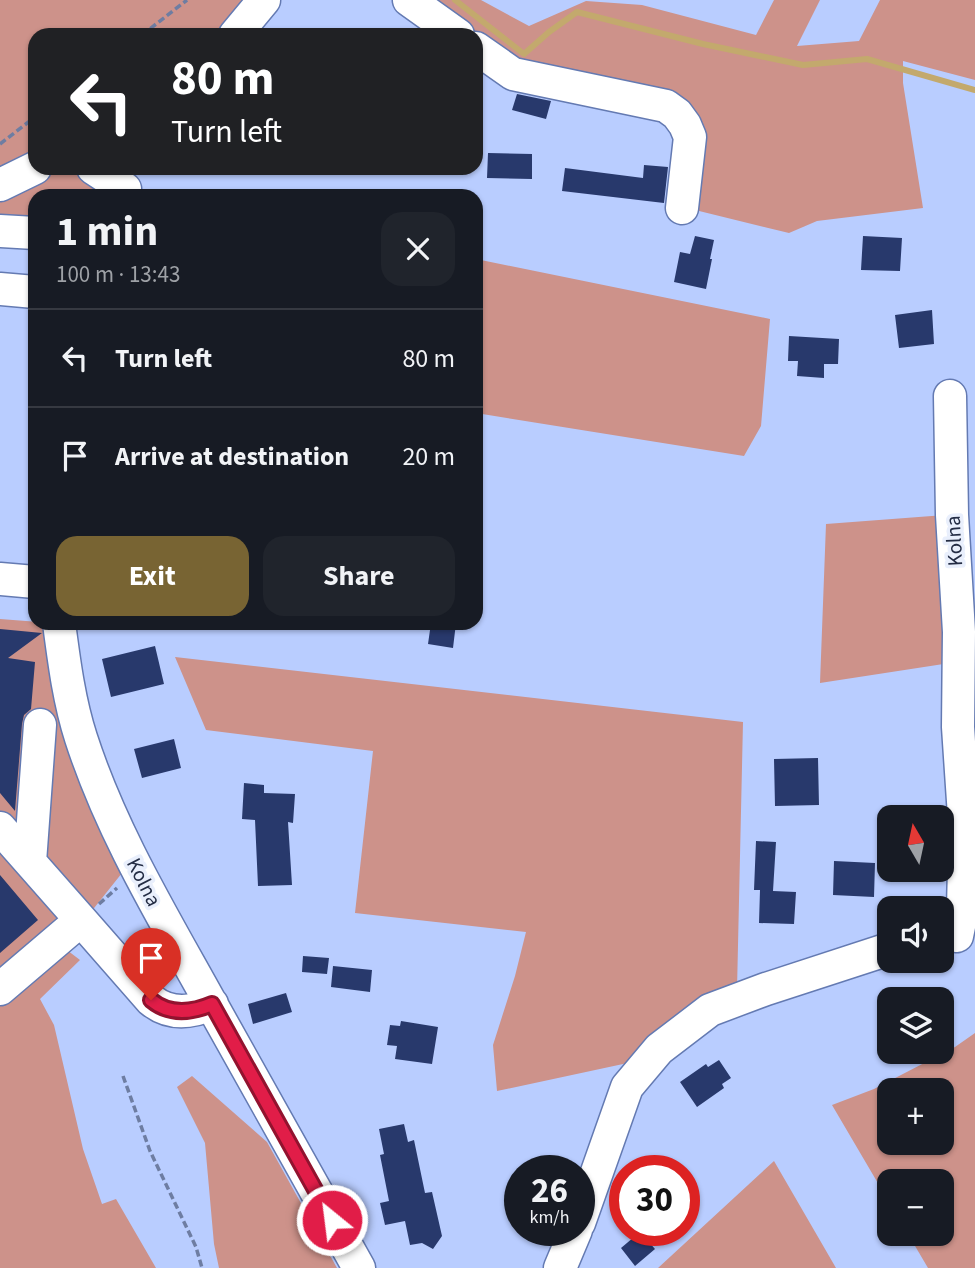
<!DOCTYPE html>
<html lang="en">
<head>
<meta charset="utf-8">
<style>
	:root { --surface:#171b24; --page:#20242c; --text:#f1f3f6; --muted:#9ea1a6; --line:#363941; --accent:#786433 }
	body { margin:0; font-family:"Source Sans 3",sans-serif; background:var(--page); color:var(--text); height:100vh; display:flex; flex-direction:column; font-size:26px; white-space:nowrap }
	* { box-sizing:border-box; margin:0 }
	p { font-size:23px; color:var(--muted) }
	.icon { flex:none; width:38px; height:38px; fill:none; stroke:currentColor; stroke-width:2; stroke-linecap:round; stroke-linejoin:round }
	.map { position:relative; flex:1; overflow:hidden }
	.drawer { position:absolute; left:28px; top:189px; width:455px; height:441px; display:flex; flex-direction:column; background:var(--surface); border-radius:21px; box-shadow:0 2px 5px #0004 }
	.drawer>* { flex:none }
	.hud { position:absolute; left:28px; top:28px; width:455px; height:147px; border-radius:21px; box-shadow:0 2px 5px #0004; background:#202124; color:#fff; overflow:hidden }
	.needle { width:46px; rotate:351deg }
	.fabs { position:absolute; left:877px; top:805px; display:grid; gap:14px }
	.fabs a { display:grid; place-items:center; width:77px; height:77px; border-radius:14px; background:var(--surface); box-shadow:0 2px 5px #0004; font-size:35px }
	.speed { position:absolute; left:504px; top:1155px; display:flex; gap:14px; font-size:35px; font-weight:700; text-align:center }
	.speed>* { display:grid; place-content:center; width:91px; height:91px; border-radius:50%; background:var(--surface); box-shadow:0 2px 5px #0004; line-height:1 }
	.speed small { font-size:18px; font-weight:400 }
	.speed .limit { border:10px solid #d22; background:#fff; color:#111 }
	.pin { position:absolute; display:grid; place-items:center; width:60px; height:60px; color:#fff; margin:-72px -30px; border-radius:50% 50% 50% 0; rotate:-45deg; box-shadow:0 0 7px #0007 }
	.pin .icon { rotate:45deg }
	.me { position:absolute; width:77px; margin:-38px; rotate:331deg; stroke-linejoin:round; filter:drop-shadow(0 0 5px #0008) }
	.turn { display:flex; align-items:center; gap:24px; height:147px; padding:0 28px; font-size:32px }
	.turn .icon { width:91px; height:91px; stroke-width:2.5 }
	.turn b { display:block; font-size:49px; line-height:60px }
	.round { display:grid; place-items:center; flex:none; width:74px; height:74px; border-radius:21px; background:var(--page) }
	.headline { display:flex; align-items:center; justify-content:space-between; height:119px; padding:0 28px }
	h1 { font-size:42px; font-weight:700; line-height:52px }
	.primary-button { display:flex; gap:14px; margin-top:auto; padding:14px 28px }
	.primary-button a { flex:1; height:80px; border-radius:21px; background:var(--accent); color:#fff; font-size:28px; font-weight:700; line-height:80px; text-align:center }
	.primary-button a+a { background:var(--page); color:var(--text) }
	ul { padding:0; list-style:none }
	li { display:flex; align-items:center; gap:21px; height:98px; padding:0 28px; border-top:2px solid var(--line) }
	li div { flex:1 }
	li b { display:block; font-size:26px }
	li em { font-style:normal }
	.map>svg:first-child { display:block }
	.green { fill:#cd928a; fill-rule:evenodd }
	.lines { fill:none; stroke-linecap:round; stroke-linejoin:round }
	.stream { stroke:#c3a96d; stroke-width:6 }
	.building { fill:#28396c }
	.minor-casing { stroke:#647ab2; stroke-width:35 }
	.path { stroke:#6e7da2; stroke-width:3.5; stroke-dasharray:7 3.5; stroke-linecap:butt }
	.minor { stroke:#fff; stroke-width:32 }
	.route-casing { stroke:#92132f; stroke-width:18 }
	.route { stroke:#e11d48; stroke-width:12 }
	.labels { text-anchor:middle; stroke-width:7; stroke-linejoin:round; paint-order:stroke }
	.street-label { font-size:21px; fill:#242d45; stroke:#e9effc }
</style>
</head>
<body>
<div class="map">
<svg width="975" height="1268" viewBox="0 0 975 1268">
	<rect width="100%" height="100%" fill="#b9cdff"/>
	<!-- green -->
	<path class="green" d="M0,0H249L215,35H35V160L0,176Z
		M419,0H481L529,26L586,1L642,5L756,35L774,0H820L797,46L859,41L880,0H975V80L903,61V83L923,208L817,221L789,233L691,209L697,127L517,66Z
		M68,168L83,173L101,192L102,196H35V222L0,221V192L47,169Z
		M476,259L770,319L761,426L744,456L476,413Z
		M945,515L950,663L820,683L826,524Z
		M0,619L52,623L126,868L63,947L80,960L40,999L54,1025L83,1149L102,1204L116,1199L156,1268H0Z
		M175,657L743,722L737,990L637,1061L497,1091L493,1045L515,976L526,932L355,913L373,751L206,730Z
		M975,1033V1268H928L908,1234H942V1181H889V1202L832,1105L874,1089L955,1047ZM889,1090H942V1143H889Z
		M192,1076L267,1142L337,1268H219L214,1244L205,1143L177,1087Z
		M774,1161L836,1268H658Z"/>
	<g class="lines">
		<!-- stream -->
		<path class="stream" d="M455,0L524,54L549,32L577,12L703,44L803,65L867,59L975,90"/>
	</g>
	<!-- building -->
	<path class="building" d="M517,94L551,101L546,119L512,110Z
		M488,153L532,154V179L487,178Z
		M644,165L668,167L664,203L562,191L565,168L643,178Z
		M695,236L714,240L710,259H712L706,289L674,282L680,252L690,254Z
		M863,236L902,238L900,271L861,270Z
		M932,310L934,344L899,348L895,315Z
		M789,336L839,339L838,364H824V378L797,376L798,361H788Z
		M431,623H456L453,648L428,644Z
		M0,629L42,633L8,658L35,662L31,709L24,715L22,724L15,811L0,793Z
		M155,646L164,684L111,697L102,659Z
		M174,739L181,768L142,778L134,749Z
		M818,758L819,805L775,806L774,759Z
		M244,783L264,785V793L295,794L293,823L288,822L292,885L258,886L255,820L242,819Z
		M756,841L776,842L773,891L796,892L794,924L759,923L760,890H754Z
		M834,861L875,863L874,897L833,895Z
		M0,875L38,920L0,953Z
		M303,956L329,958L327,974L302,972Z
		M333,966L372,970L370,992L331,987Z
		M286,993L292,1012L253,1024L248,1004Z
		M401,1021L438,1027L432,1064L395,1059L397,1046L387,1045L390,1025L400,1026Z
		M719,1060L731,1078L722,1084L724,1088L697,1107L680,1082L706,1064L708,1067Z
		M404,1124L408,1142L414,1140L425,1193L432,1192L442,1236L433,1249L422,1243L410,1245L405,1221L385,1225L380,1203L389,1201L380,1155L384,1154L379,1129Z
		M640,1232L655,1249L635,1266L621,1248Z"/>
	<g class="lines">
		<!-- minor casing -->
		<g class="minor-casing">
			<path id="minor" d="M409,0L458,35
				M235,35L264,0
				M476,48L513,74L666,106L677,114L685,125L690,137L682,208
				M93,168L125,189
				M0,185L35,168
				M0,231L35,233
				M0,289L35,292
				M950,396L952,515L959,632L958,727L965,831L963,907L957,936
				M0,579L35,582
				M59,623C64,661 69,701 81,738C112,834 165,920 214,1009C262,1095 311,1182 359,1268
				M0,828L81,920
				M30,862L40,725
				M0,989L81,920L151,1000C169,1015 191,1013 212,1004
				M579,1223L627,1087L659,1049L710,1010L766,989L889,949
				M560,1268L576,1230"/>
		</g>
		<!-- path -->
		<path class="path" d="M142,35L187,0
			M0,144L35,117
			M99,904L117,888
			M123,1076L150,1151L196,1247L202,1268"/>
		<!-- minor -->
		<use href="#minor" class="minor"/>
	</g>
	<g class="lines">
		<!-- route casing -->
		<g class="route-casing">
			<path id="route" d="M151,1000C169,1015 191,1013 212,1004L332,1220"/>
		</g>
		<!-- route -->
		<use href="#route" class="route"/>
	</g>
	<g class="labels">
		<!-- street labels -->
		<g class="street-label">
			<text transform="translate(954 541) rotate(-93)" y="7">Kolna</text>
			<text transform="translate(144 882) rotate(63)" y="7">Kolna</text>
		</g>
	</g>
</svg>
<div class="fabs">
<a><svg class="needle" viewBox="-14 -14 28 28"><path d="M0-13l5 13h-10z" fill="#e53935"/><path d="M0 13l5-13h-10z" fill="#9ea1a6"/></svg></a>
<a><svg class="icon" aria-label="sound" viewBox="0 0 24 24"><path d="M4 9h4l5-4v14l-5-4H4zM17 9q2 3 0 6"/></svg></a>
<a><svg class="icon" aria-label="layers" viewBox="0 0 24 24"><path d="M12 4l9 5-9 5-9-5zM3 14l9 5 9-5"/></svg></a>
<a>+</a>
<a>−</a>
</div>
<div class="speed"><div>26<small>km/h</small></div><div class="limit">30</div></div>
<div class="pin" style="left:151px;top:1000px;background:#d93025"><svg class="icon" aria-label="arrive" viewBox="0 0 24 24"><path d="M6 21V4h12l-3 4 3 4H6"/></svg></div>
<svg class="me" style="left:332px;top:1220px" viewBox="-20 -20 40 40"><circle r="17" fill="#e11d48" stroke="#fff" stroke-width="3"/><path d="M0-11L8 9 0 5-8 9z" fill="#fff"/></svg>
<div class="hud">
<div class="turn"><svg class="icon" aria-label="left" viewBox="0 0 24 24"><path d="M17 20v-9H6M10 6l-5 5 5 5"/></svg><div><b>80 m</b>Turn left</div></div>
</div>
<section class="drawer">
<div class="headline"><div><h1>1 min</h1><p>100 m · 13:43</p></div><a class="round"><svg class="icon" aria-label="close" viewBox="0 0 24 24"><path d="M6 6l12 12M18 6L6 18"/></svg></a></div>
<ul>
<li><svg class="icon" aria-label="left" viewBox="0 0 24 24"><path d="M17 20v-9H6M10 6l-5 5 5 5"/></svg><div><b>Turn left</b></div><em>80 m</em></li>
<li><svg class="icon" aria-label="arrive" viewBox="0 0 24 24"><path d="M6 21V4h12l-3 4 3 4H6"/></svg><div><b>Arrive at destination</b></div><em>20 m</em></li>
</ul>
<div class="primary-button"><a>Exit</a><a>Share</a></div>
</section>
</div>
</body>
</html>
